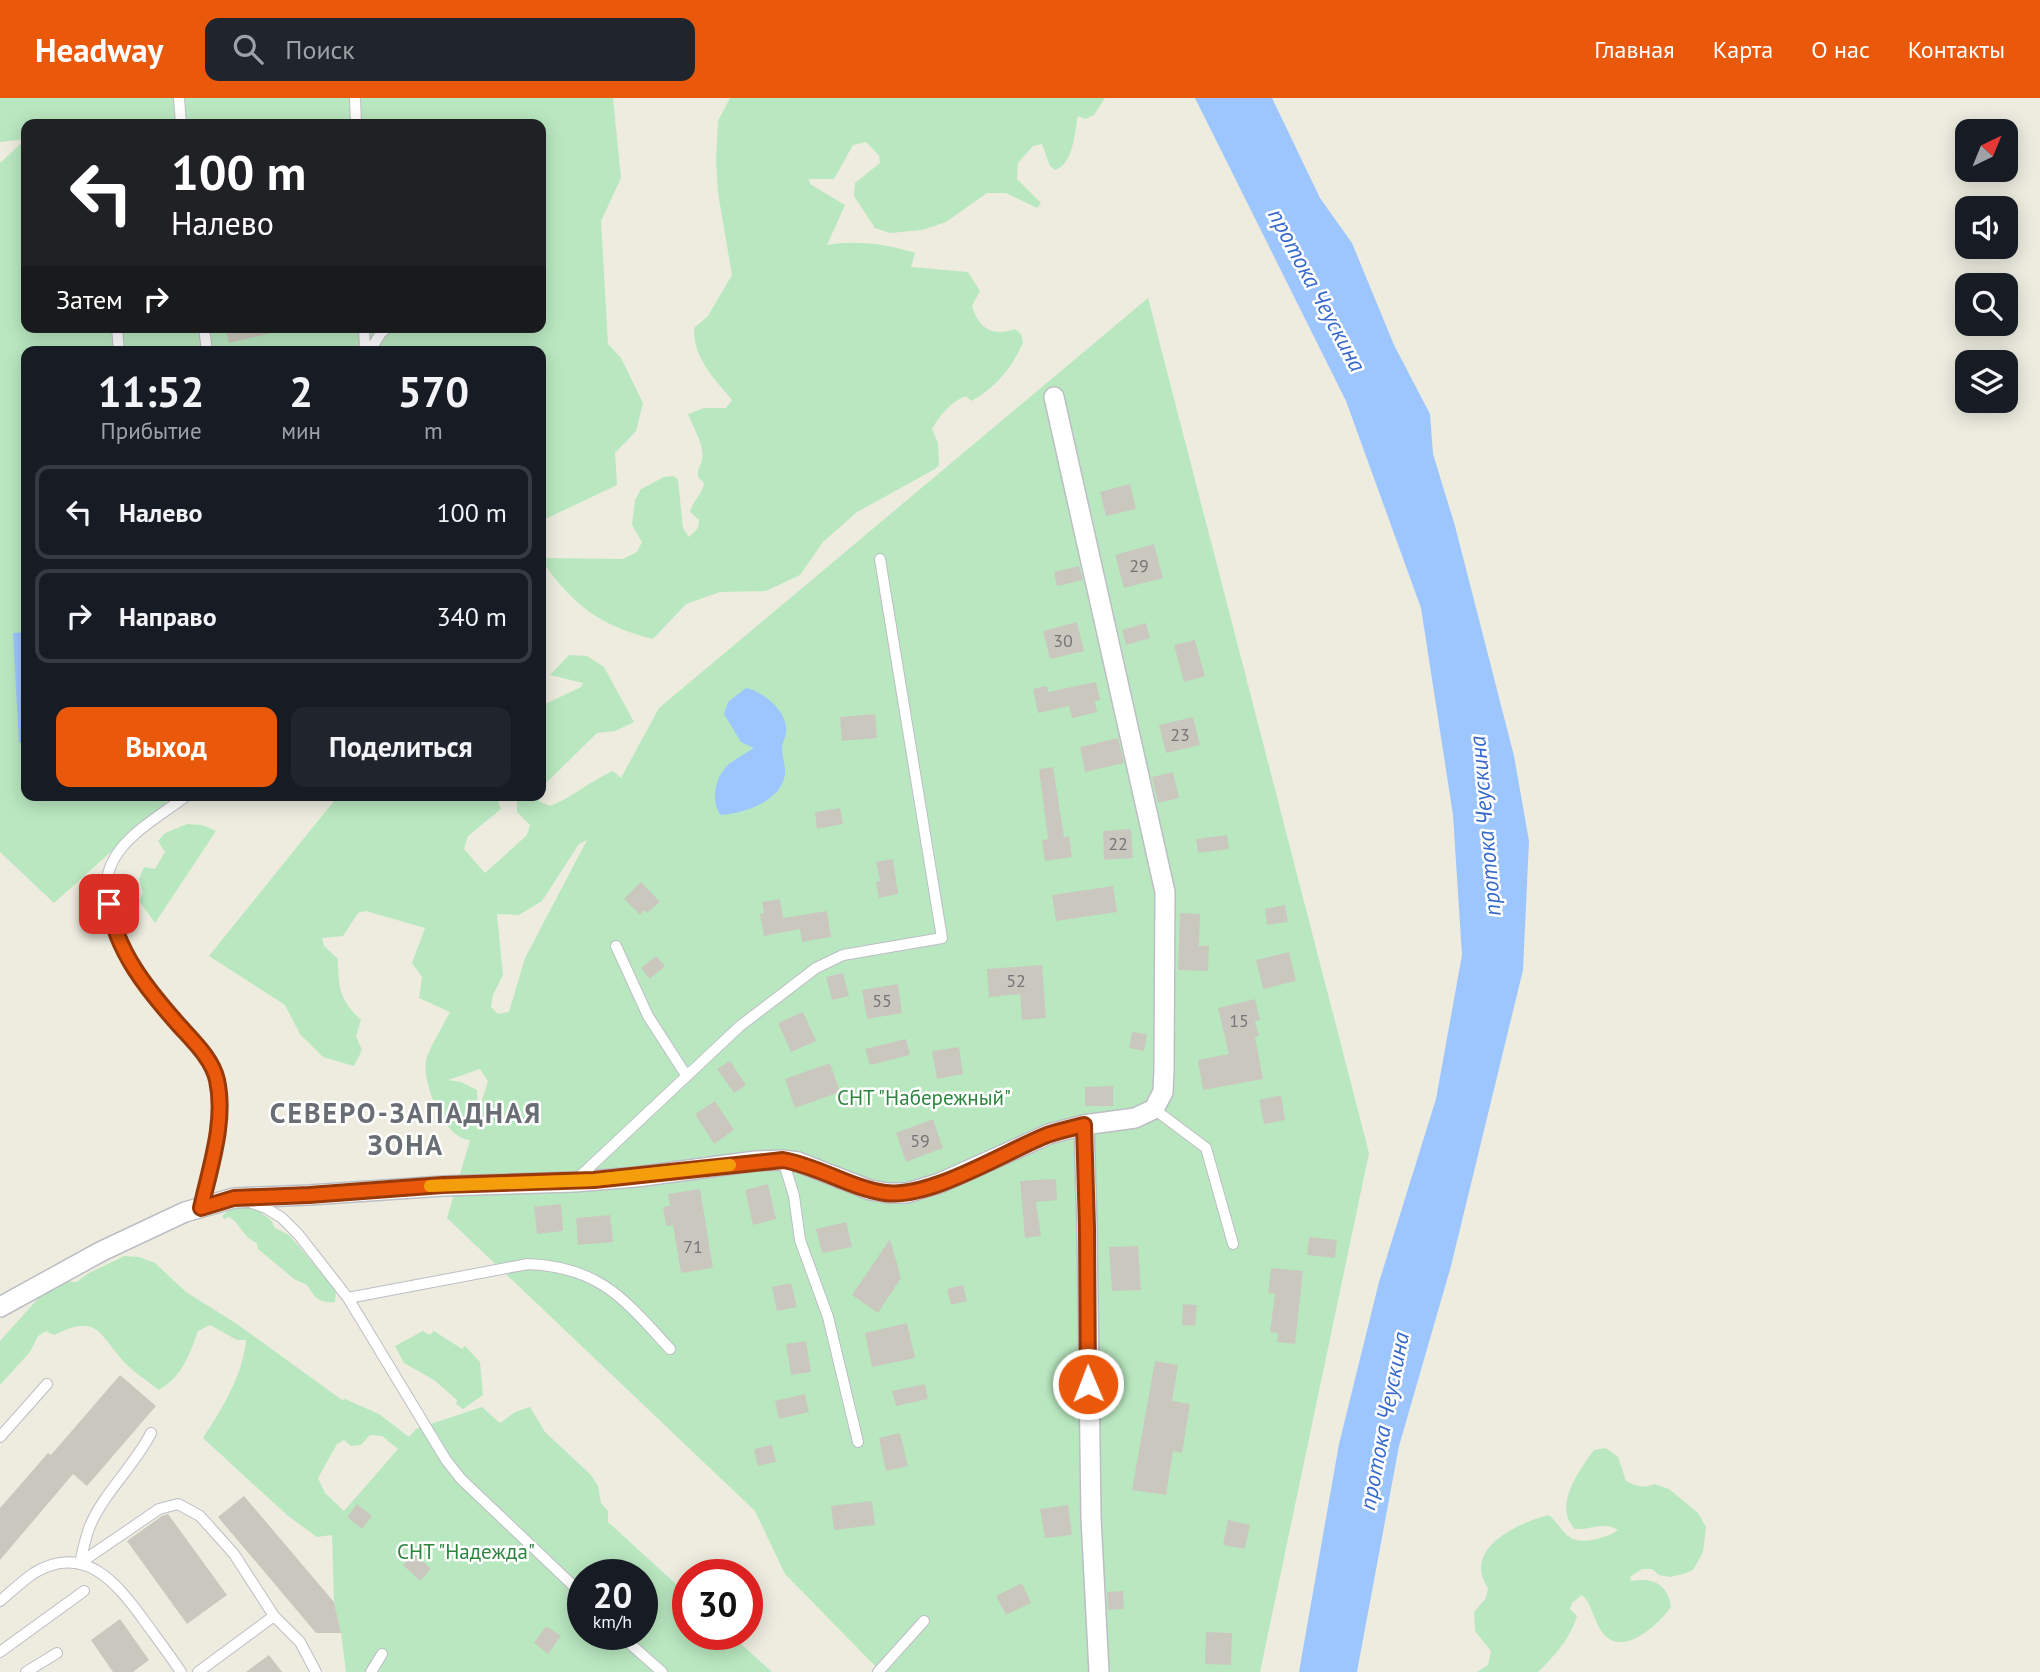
<!DOCTYPE html>
<html lang="ru">
<head>
<meta charset="utf-8">
<style>
	:root { --surface:#171b24; --page:#20242c; --text:#f1f3f6; --muted:#9ea1a6; --line:#363941; --accent:#ea580c }
	body { margin:0; font-family:"PT Sans",sans-serif; background:var(--page); color:var(--text); height:100vh; display:flex; flex-direction:column; font-size:26px; white-space:nowrap }
	* { box-sizing:border-box; margin:0 }
	p { font-size:23px; color:var(--muted) }
	.icon { flex:none; width:38px; height:38px; fill:none; stroke:currentColor; stroke-width:2; stroke-linecap:round; stroke-linejoin:round }
	.map { position:relative; flex:1; overflow:hidden }
	.panel { position:absolute; left:21px; top:248px; width:525px; height:455px; display:flex; flex-direction:column; background:var(--surface); border-radius:14px; box-shadow:0 4px 18px #0003 }
	.panel>* { flex:none }
	.top-card { position:absolute; left:21px; top:21px; width:525px; height:214px; border-radius:14px; box-shadow:0 4px 18px #0003; background:#202124; color:#fff; overflow:hidden }
	.needle { width:46px; rotate:43deg }
	.buttons { position:absolute; left:1955px; top:21px; display:grid; gap:14px }
	.buttons a { display:grid; place-items:center; width:63px; height:63px; border-radius:14px; background:var(--surface); box-shadow:0 4px 18px #0003; font-size:35px }
	.speed { position:absolute; left:567px; top:1461px; display:flex; gap:14px; font-size:35px; font-weight:700; text-align:center }
	.speed>* { display:grid; place-content:center; width:91px; height:91px; border-radius:50%; background:var(--surface); box-shadow:0 4px 18px #0003; line-height:1 }
	.speed small { font-size:18px; font-weight:400 }
	.speed .limit { border:10px solid #d22; background:#fff; color:#111 }
	.pin { position:absolute; display:grid; place-items:center; width:60px; height:60px; color:#fff; margin:-30px; border-radius:14px; box-shadow:0 4px 10px #0006 }
	.me { position:absolute; width:77px; margin:-38px; rotate:359deg; stroke-linejoin:round; filter:drop-shadow(0 0 5px #0008) }
	.turn { display:flex; align-items:center; gap:24px; height:147px; padding:0 35px; font-size:32px }
	.turn .icon { width:91px; height:91px; stroke-width:2.5 }
	.turn b { display:block; font-size:49px; line-height:60px }
	.then { display:flex; align-items:center; height:66px; padding:0 35px; background:#0003; gap:14px; font-size:26px }
	.eta { display:flex; justify-content:space-evenly; align-items:center; height:119px; text-align:center }
	.eta b { font-size:42px; font-weight:800; line-height:49px }
	.action { display:flex; gap:14px; margin-top:auto; padding:14px 35px }
	.action a { flex:1; height:80px; border-radius:14px; background:var(--accent); color:#fff; font-size:28px; font-weight:800; line-height:80px; text-align:center }
	.action a+a { background:var(--page); color:var(--text) }
	ul { padding:0; list-style:none }
	li { display:flex; align-items:center; gap:21px; height:94px; margin:0 14px 10px; padding:0 21px; border:4px solid var(--line); border-radius:14px }
	li div { flex:1 }
	li b { display:block; font-size:26px }
	li em { font-style:normal }
	header { display:flex; align-items:center; gap:42px; box-sizing:border-box; height:98px; padding:0 35px; background:var(--accent); color:#fff }
	header strong { font-size:33px }
	nav { display:flex; gap:38px; margin-inline-start:auto; font-size:24px }
	.search { width:490px; height:63px; background:var(--page); display:flex; align-items:center; gap:18px; box-sizing:border-box; padding:0 24px; border-radius:14px; color:var(--muted); font-size:26px }
	.map>svg:first-child { display:block }
	.green { fill:#b9e8c0; fill-rule:evenodd }
	.water { fill:#9dc6ff }
	.building { fill:#cac8be }
	.lines { fill:none; stroke-linecap:round; stroke-linejoin:round }
	.lane-casing { stroke:#bcbec5; stroke-width:12 }
	.street-casing { stroke:#bcbec5; stroke-width:22 }
	.lane { stroke:#fff; stroke-width:10 }
	.street { stroke:#fff; stroke-width:19 }
	.route-casing { stroke:#983908; stroke-width:18 }
	.route { stroke:#ea580c; stroke-width:12 }
	.slow { stroke:#f59e0b; stroke-width:12 }
	.labels { text-anchor:middle; stroke-width:5; stroke-linejoin:round; paint-order:stroke }
	.number-label { font-size:18px; fill:#747679 }
	.park-label { font-size:21px; fill:#2d853e; stroke:#fff }
	.water-label { font-size:23px; font-style:italic; fill:#3669cc; stroke:#fff }
	.district-label { font-size:28px; font-weight:bold; letter-spacing:2px; fill:#696d74; stroke:#fff }
</style>
</head>
<body>
<header>
<strong>Headway</strong>
<div class="search"><svg class="icon" aria-label="search" viewBox="0 0 24 24"><circle cx="10" cy="10" r="6"/><path d="M15 15l6 6"/></svg>Поиск</div>
<nav><a>Главная</a><a>Карта</a><a>О нас</a><a>Контакты</a></nav>
</header>
<div class="map">
<svg width="2040" height="1574" viewBox="0 0 2040 1574">
	<rect width="100%" height="100%" fill="#edecdf"/>
	<!-- green -->
	<path class="green" d="M0,0H613L621,80L601,123L608,246L621,260L643,305L636,333L615,355L617,387L541,423V254H26V698H173L54,805L0,754V65L26,41L0,44ZM26,26H541V229H26Z
		M730,0H1105L1094,17L1085,21L1078,18C1074,36 1074,65 1055,72L1050,68L1042,46L1033,48L1018,65L1017,81L1041,105L1037,110L1006,95H987L946,124L922,132L890,135L875,130L854,98L855,85L880,65L879,57L866,44L853,47L834,81H809L810,86L845,107L827,147C856,142 887,146 915,155L911,169L968,174L980,193L972,208C979,231 992,239 1015,231L1021,236L1023,245C1012,269 995,291 971,303L966,298C950,304 940,317 932,331L938,345L939,367L935,371L857,414L823,444L800,477L766,493L720,494L686,506L653,541C600,528 573,507 542,463L545,460L623,461L637,454L642,444L632,427L635,402L641,391L664,379L674,378L678,382L683,430L689,439L698,430L699,422L690,414C693,402 702,397 704,385L698,379C697,371 700,369 702,362C705,348 693,329 688,316L704,310H726L732,302C714,280 693,260 694,230L708,218L732,177L718,95L716,63L718,23Z
		M1148,200L1369,1055L1260,1574H881L785,1476L755,1413L447,1120L470,1042C445,1041 422,986 426,963C428,952 444,926 450,914L419,900L422,879L412,865L425,830L366,813L358,815L343,838L322,840L324,848L338,861C338,890 340,902 361,922L356,938L362,952L354,968L323,959L300,936L285,907L209,858L338,698H496L501,711L468,738L464,751L485,775L527,737L530,727L517,714V698H540L538,703L550,708C573,699 590,683 613,673L621,680L659,610ZM587,742L525,860L509,914L498,916L491,909L493,897L503,877L497,816L519,817L542,803L579,746ZM480,971L488,983L478,1015L477,992L461,984L448,982Z
		M569,557L587,558L604,569L634,624L615,633L597,635L547,684L541,696V608L581,589L583,585L550,577Z
		M187,726L202,727L216,733L155,825L139,803L143,795L139,781L144,769L155,771L165,754L158,743L165,735Z
		M245,1107L257,1112L271,1122L275,1130L289,1137L336,1192L335,1204C320,1206 314,1199 307,1187L294,1181L258,1151L257,1145C242,1139 241,1126 229,1119L224,1121L222,1118L230,1111Z
		M124,1158L139,1159L155,1165L186,1194L237,1226L342,1302L345,1301L379,1316L409,1339L416,1331L482,1309L500,1325L515,1314L530,1309L545,1334L591,1377L598,1388L601,1405L608,1413V1424L688,1497V1536L731,1537L772,1574H346L341,1535L334,1504L332,1437L317,1439L288,1418L203,1340C222,1311 243,1277 246,1242H237L210,1227L198,1233C189,1258 182,1278 159,1292C147,1283 134,1274 124,1264C97,1233 97,1216 54,1237L46,1233L38,1238L30,1254L0,1287V1243L42,1196L61,1183L77,1184C89,1172 109,1167 124,1158ZM370,1337L382,1338L398,1351L344,1413L325,1395L318,1380L337,1346L344,1342L351,1348L361,1347ZM583,1477H642V1536H583Z
		M423,1233L430,1237L434,1233L462,1251L465,1248L480,1264L483,1297L463,1311L456,1306L457,1302L434,1282L404,1265L395,1248Z
		M1606,1350L1618,1359L1626,1383C1636,1388 1644,1391 1654,1386L1669,1391L1698,1415L1706,1429L1703,1454L1693,1472L1683,1476L1670,1479L1659,1477L1652,1471H1642L1630,1479L1631,1483C1653,1479 1668,1486 1671,1509C1656,1529 1619,1563 1600,1531C1593,1520 1592,1506 1582,1497L1572,1505L1570,1511L1577,1518C1571,1539 1554,1559 1538,1574H1477L1488,1567L1491,1553L1475,1533L1474,1514L1486,1500L1488,1490C1461,1451 1519,1424 1549,1417C1555,1422 1563,1434 1568,1438C1579,1448 1607,1440 1618,1432C1603,1423 1591,1432 1575,1431C1552,1409 1580,1371 1594,1352Z"/>
	<!-- water -->
	<path class="water" d="M1195,0H1272L1320,100L1352,145L1394,247L1430,316L1433,356L1455,428L1514,658L1529,743L1523,872L1451,1168L1399,1348L1357,1574H1299L1339,1346L1379,1184L1436,1001L1462,857L1453,717L1421,510L1346,303Z
		M26,534V642L19,645L13,535Z
		M746,590C763,593 789,615 786,634C786,640 782,644 782,650C782,659 786,668 785,676C782,703 743,716 721,717C709,703 716,677 729,666C737,660 746,655 754,650L741,644L724,616L728,604Z"/>
	<!-- building -->
	<path class="building" d="M225,229H270L271,235L229,245Z
		M1130,386L1136,411L1106,418L1100,394Z
		M1154,446L1163,480L1124,490L1115,457Z
		M1079,468L1083,482L1057,488L1054,474Z
		M1077,524L1084,553L1050,561L1043,533Z
		M1146,525L1150,540L1126,547L1122,532Z
		M1195,542L1205,578L1184,584L1174,547Z
		M1096,584L1100,602L1095,603L1097,614L1072,620L1069,608L1038,615L1033,591L1047,588L1048,594Z
		M875,616L877,640L842,643L840,619Z
		M1193,619L1200,647L1166,655L1159,627Z
		M1118,640L1124,665L1085,674L1080,649Z
		M1053,669L1064,739L1069,738L1072,759L1045,763L1042,742L1048,741L1039,671Z
		M1173,674L1179,700L1158,705L1152,679Z
		M840,710L843,726L817,731L815,714Z
		M1131,731L1133,760L1104,762L1103,733Z
		M1227,737L1229,751L1198,755L1196,741Z
		M893,761L898,796L879,800L876,784L880,783L876,764Z
		M641,784L660,804L647,815L644,812L640,817L624,801Z
		M1113,788L1117,814L1056,823L1052,797Z
		M780,801L783,820L827,813L831,839L802,844L800,831L764,838L760,816L764,815L762,804Z
		M1285,807L1288,824L1267,827L1265,811Z
		M1180,815L1200,816L1199,848H1209L1208,873L1178,872Z
		M1289,854L1296,883L1263,891L1256,862Z
		M656,858L665,868L650,881L641,870Z
		M1042,867L1046,920L1022,922L1020,896L989,899L987,871Z
		M843,875L849,898L832,902L826,879Z
		M898,886L902,915L867,921L862,892Z
		M1255,901L1260,922L1255,923L1259,938L1255,939L1263,981L1203,992L1198,962L1229,956L1218,910Z
		M803,914L816,943L791,954L778,925Z
		M1132,934L1147,936L1144,953L1129,950Z
		M906,941L910,957L870,967L865,951Z
		M959,949L963,976L937,981L932,953Z
		M730,963L746,987L734,995L717,971Z
		M830,965L840,994L795,1010L785,981Z
		M1113,988V1008H1085V989Z
		M1281,997L1285,1022L1264,1026L1259,1002Z
		M715,1003L734,1032L714,1046L695,1016Z
		M933,1021L943,1050L906,1064L896,1035Z
		M1056,1081L1057,1102L1036,1104L1041,1138L1025,1140L1020,1083Z
		M768,1086L776,1121L753,1127L745,1092Z
		M700,1091L713,1170L681,1175L673,1127L666,1128L663,1109L670,1108L668,1096Z
		M561,1106L563,1133L537,1136L534,1109Z
		M610,1117L613,1144L578,1147L576,1120Z
		M846,1124L852,1149L822,1155L816,1131Z
		M1309,1139L1337,1142L1335,1160L1307,1157Z
		M890,1141L901,1180L878,1215L852,1197Z
		M1138,1148L1141,1192L1112,1193L1109,1149Z
		M1271,1170L1303,1173L1295,1246L1277,1244L1278,1235L1270,1234L1275,1196L1268,1195Z
		M791,1185L797,1209L777,1213L772,1189Z
		M963,1187L967,1203L951,1207L947,1191Z
		M1183,1206L1197,1207L1195,1228L1182,1227Z
		M907,1225L915,1260L872,1269L865,1235Z
		M806,1243L811,1274L791,1277L786,1246Z
		M1155,1263L1178,1267L1172,1303L1190,1306L1182,1355L1173,1353L1166,1397L1132,1392Z
		M120,1277L156,1308L87,1388L73,1376L0,1462V1410L48,1355L51,1357Z
		M925,1286L928,1301L896,1308L892,1293Z
		M805,1296L809,1314L779,1321L775,1303Z
		M900,1335L908,1368L886,1373L879,1340Z
		M772,1347L776,1364L758,1368L754,1351Z
		M244,1398L334,1504L341,1535H316L218,1419Z
		M872,1403L875,1427L834,1432L831,1408Z
		M357,1406L372,1418L362,1431L347,1419Z
		M1068,1407L1072,1437L1045,1440L1040,1411Z
		M168,1416L227,1497L187,1526L127,1443L162,1418Z
		M1228,1422L1250,1427L1245,1451L1223,1447Z
		M414,1455L431,1471L420,1483L403,1467Z
		M1022,1485L1031,1505L1006,1517L996,1498Z
		M1123,1493L1124,1511L1108,1512L1107,1494Z
		M120,1521L149,1562L133,1574H113L91,1542Z
		M546,1528L561,1538L548,1556L534,1545Z
		M1206,1534L1232,1535L1231,1567L1205,1566Z
		M269,1557L282,1574H246Z"/>
	<g class="lines">
		<!-- lane casing -->
		<g class="lane-casing">
			<path id="lane" d="M179,0L181,26
				M355,0L356,26
				M117,229L119,254
				M204,229L207,254
				M364,229L365,254
				M369,254L381,235L388,229
				M186,698C163,716 128,735 114,761C88,806 135,877 164,910C182,932 205,952 216,978C230,1013 209,1073 201,1110
				M616,848L648,918L686,977
				M1154,1011L1206,1050L1233,1146
				M783,1062L794,1098L800,1142L828,1219L858,1344
				M577,1081L740,928L816,870L843,857L942,840L880,461
				M252,1105L266,1110L282,1120L298,1136L348,1200L446,1362L461,1381L583,1497
				M348,1200L528,1166C600,1169 624,1201 670,1251
				M151,1335C135,1367 103,1396 90,1428C85,1440 83,1453 80,1465L159,1411L178,1406L200,1418L234,1456L274,1518L300,1544L316,1574
				M0,1339L47,1286
				M0,1503C11,1494 22,1483 34,1475C84,1445 116,1484 143,1521C156,1539 169,1556 181,1574
				M619,1536L662,1574
				M0,1554L84,1493
				M26,1574L57,1555
				M198,1574L274,1518
				M371,1574L382,1556
				M878,1574L924,1523"/>
		</g>
		<!-- street casing -->
		<g class="street-casing">
			<path id="street" d="M1084,1027L1087,1130L1091,1420L1099,1574
				M0,1209L102,1153L185,1114L234,1100L309,1097L443,1088L574,1084L636,1079L756,1063L783,1062L798,1064L870,1092L888,1095H907L940,1085L1049,1036L1084,1027L1135,1020L1154,1011L1163,994L1164,972L1165,794L1054,299"/>
		</g>
		<!-- lane -->
		<use href="#lane" class="lane"/>
		<!-- street -->
		<use href="#street" class="street"/>
	</g>
	<g class="lines">
		<!-- route casing -->
		<g class="route-casing">
			<path id="route" d="M109,806C116,853 147,891 177,925C192,942 212,960 217,982C226,1024 210,1069 201,1110L234,1100L309,1097L443,1087L594,1082L783,1062C818,1068 850,1090 885,1095C930,1101 1005,1054 1047,1037C1059,1033 1072,1030 1084,1027L1087,1130L1088,1286"/>
		</g>
		<!-- route -->
		<use href="#route" class="route"/>
		<!-- slow -->
		<path class="slow" d="M430,1088L594,1082L730,1067"/>
	</g>
	<g class="labels">
		<!-- number labels -->
		<g class="number-label">
			<text x="1139" y="474">29</text>
			<text x="1063" y="549">30</text>
			<text x="1180" y="643">23</text>
			<text x="1118" y="752">22</text>
			<text x="1016" y="889">52</text>
			<text x="882" y="909">55</text>
			<text x="1239" y="929">15</text>
			<text x="920" y="1049">59</text>
			<text x="693" y="1155">71</text>
		</g>
		<!-- park labels -->
		<g class="park-label">
			<text x="924" y="1007">СНТ "Набережный"</text>
			<text x="466" y="1461">СНТ "Надежда"</text>
		</g>
		<!-- water labels -->
		<g class="water-label">
			<text transform="translate(1317 192) rotate(62)" y="8">протока Чеускина</text>
			<text transform="translate(1485 728) rotate(-95)" y="8">протока Чеускина</text>
			<text transform="translate(1384 1323) rotate(-79)" y="8">протока Чеускина</text>
		</g>
		<!-- district labels -->
		<g class="district-label">
			<text x="406" y="1025">СЕВЕРО-ЗАПАДНАЯ<tspan x="406" dy="32">ЗОНА</tspan></text>
		</g>
	</g>
</svg>
<div class="buttons">
<a><svg class="needle" viewBox="-14 -14 28 28"><path d="M0-13l5 13h-10z" fill="#e53935"/><path d="M0 13l5-13h-10z" fill="#9ea1a6"/></svg></a>
<a><svg class="icon" aria-label="sound" viewBox="0 0 24 24"><path d="M4 9h4l5-4v14l-5-4H4zM17 9q2 3 0 6"/></svg></a>
<a><svg class="icon" aria-label="search" viewBox="0 0 24 24"><circle cx="10" cy="10" r="6"/><path d="M15 15l6 6"/></svg></a>
<a><svg class="icon" aria-label="layers" viewBox="0 0 24 24"><path d="M12 4l9 5-9 5-9-5zM3 14l9 5 9-5"/></svg></a>
</div>
<div class="speed"><div>20<small>km/h</small></div><div class="limit">30</div></div>
<div class="pin" style="left:109px;top:806px;background:#d93025"><svg class="icon" aria-label="arrive" viewBox="0 0 24 24"><path d="M6 21V4h12l-3 4 3 4H6"/></svg></div>
<svg class="me" style="left:1088px;top:1286px" viewBox="-20 -20 40 40"><circle r="17" fill="#ea580c" stroke="#fff" stroke-width="3"/><path d="M0-11L8 9 0 5-8 9z" fill="#fff"/></svg>
<div class="top-card">
<div class="turn"><svg class="icon" aria-label="left" viewBox="0 0 24 24"><path d="M17 20v-9H6M10 6l-5 5 5 5"/></svg><div><b>100 m</b>Налево</div></div>
<div class="then">Затем<svg class="icon" aria-label="right" viewBox="0 0 24 24"><path d="M7 20v-9h11M14 6l5 5-5 5"/></svg></div>
</div>
<section class="panel">
<div class="eta">
<div><b>11:52</b><p>Прибытие</p></div>
<div><b>2</b><p>мин</p></div>
<div><b>570</b><p>m</p></div>
</div>
<ul>
<li><svg class="icon" aria-label="left" viewBox="0 0 24 24"><path d="M17 20v-9H6M10 6l-5 5 5 5"/></svg><div><b>Налево</b></div><em>100 m</em></li>
<li><svg class="icon" aria-label="right" viewBox="0 0 24 24"><path d="M7 20v-9h11M14 6l5 5-5 5"/></svg><div><b>Направо</b></div><em>340 m</em></li>
</ul>
<div class="action"><a>Выход</a><a>Поделиться</a></div>
</section>
</div>
</body>
</html>
